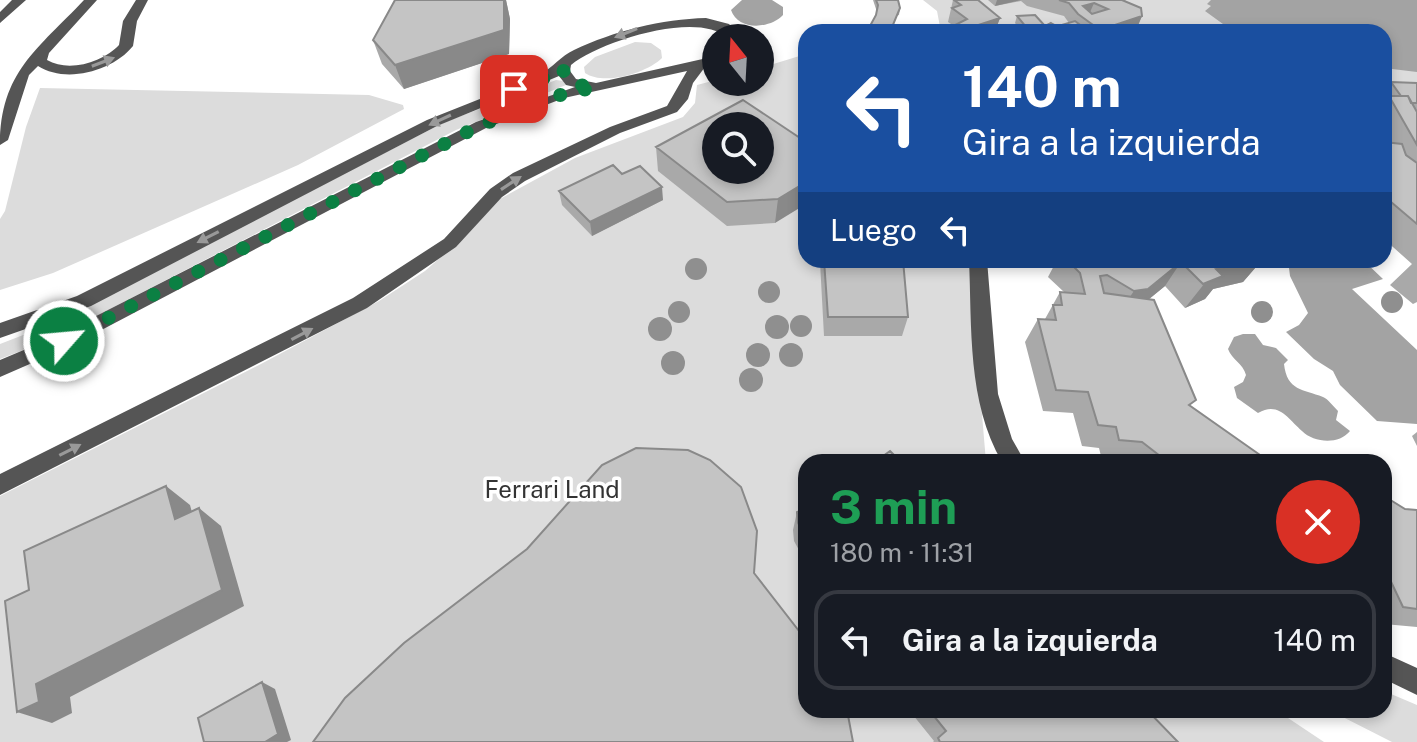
<!DOCTYPE html>
<html lang="es">
<head>
<meta charset="utf-8">
<style>
	:root { --surface:#171b24; --page:#20242c; --text:#f1f3f6; --muted:#9ea1a6; --line:#363941 }
	body { margin:0; font-family:"Public Sans",sans-serif; background:var(--page); color:var(--text); height:100vh; display:flex; flex-direction:column; font-size:30px; white-space:nowrap }
	* { box-sizing:border-box; margin:0 }
	p { font-size:26px; color:var(--muted) }
	.icon { flex:none; width:44px; height:44px; fill:none; stroke:currentColor; stroke-width:2; stroke-linecap:round; stroke-linejoin:round }
	.map { position:relative; flex:1; overflow:hidden }
	.sheet { position:absolute; left:798px; top:454px; width:594px; height:264px; display:flex; flex-direction:column; background:var(--surface); border-radius:24px; box-shadow:0 4px 12px #0003 }
	.sheet>* { flex:none }
	.hud { position:absolute; left:798px; top:24px; width:594px; height:244px; border-radius:24px; box-shadow:0 4px 12px #0003; background:#1a4fa0; color:#fff; overflow:hidden }
	.needle { width:52px; rotate:342deg }
	.controls { position:absolute; left:702px; top:24px; display:grid; gap:16px }
	.controls a { display:grid; place-items:center; width:72px; height:72px; border-radius:50%; background:var(--surface); box-shadow:0 4px 12px #0003; font-size:40px }
	.pin { position:absolute; display:grid; place-items:center; width:68px; height:68px; color:#fff; margin:-34px; border-radius:16px; box-shadow:0 4px 12px #0006 }
	.me { position:absolute; width:88px; margin:-44px; rotate:63deg; stroke-linejoin:round; filter:drop-shadow(0 0 6px #0008) }
	.turn { display:flex; align-items:center; gap:28px; height:168px; padding:0 32px; font-size:36px }
	.turn .icon { width:104px; height:104px; stroke-width:2.5 }
	.turn b { display:block; font-size:56px; line-height:68px }
	.then { display:flex; align-items:center; height:76px; padding:0 32px; background:#0003; gap:16px; font-size:30px }
	.round { display:grid; place-items:center; flex:none; width:84px; height:84px; border-radius:42px; background:var(--page) }
	.head { display:flex; align-items:center; justify-content:space-between; height:136px; padding:0 32px }
	h1 { font-size:48px; font-weight:700; line-height:60px; color:#1e9e55 }
	ul { padding:0; list-style:none }
	li { display:flex; align-items:center; gap:24px; height:100px; margin:0 16px 12px; padding:0 16px; border:4px solid var(--line); border-radius:24px }
	li div { flex:1 }
	li b { display:block; font-size:30px }
	li em { font-style:normal }
	.map>svg:first-child { display:block }
	.green { fill:#dcdcdc; fill-rule:evenodd }
	.water { fill:#a3a3a3 }
	.lines { fill:none; stroke-linecap:round; stroke-linejoin:round }
	.minor { fill:#555; fill-rule:evenodd }
	.tree { fill:#8f8f8f }
	.wall { fill:#a9a9a9 }
	.shaded-wall { fill:#898989 }
	.building { fill:#c4c4c4; stroke:#898989; stroke-width:2; fill-rule:evenodd }
	.oneway { fill:#999 }
	.route { stroke:#0b8043; stroke-width:14; stroke-dasharray:0 25.2 }
	.labels { text-anchor:middle; stroke-width:7; stroke-linejoin:round; paint-order:stroke }
	.park-label { font-size:24px; fill:#333; stroke:#fff }
</style>
</head>
<body>
<div class="map">
<svg width="1417" height="742" viewBox="0 0 1417 742">
	<rect width="100%" height="100%" fill="#fff"/>
	<!-- green -->
	<path class="green" d="M923,0H1417V190L1384,187V32H941L937,11Z
		M635,42L651,43L661,50L662,58C647,73 604,86 585,73L584,67L595,57Z
		M806,54V260H969L986,462H806V710H1276L1324,742H0V496L259,365L379,301L425,271L458,242L498,200L575,158L683,117L695,103L697,85L716,80L760,82V68ZM716,126H760V170H716Z
		M556,80L564,81L566,85L456,130L52,339L0,359V344L49,325L445,122Z
		M40,88L369,95L403,105L404,109L298,165L53,273L0,290V219L5,211L26,127Z
		M1384,691L1417,705V742H1392L1329,710H1384Z"/>
	<!-- water -->
	<path class="water" d="M742,0H772L783,7V15C770,29 738,31 731,10Z
		M1211,0H1417V72L1384,68V32H1234L1205,11L1211,6L1207,4Z
		M1288,260H1363L1383,279L1352,289L1417,350V424L1377,421L1340,385L1333,371L1314,359L1286,332L1299,325L1308,313L1290,276Z
		M1243,334H1255L1263,345L1276,348L1288,360L1284,364C1287,391 1303,389 1323,397C1328,399 1333,406 1338,411L1336,420L1350,431C1339,445 1314,443 1302,431C1288,419 1279,401 1258,413L1237,398L1234,387L1243,382L1246,375C1243,363 1232,360 1228,349L1234,337Z"/>
	<g class="lines">
		<!-- minor -->
		<path class="minor" d="M12,0H26L0,23V12Z
			M84,0H97L49,53L47,60C69,73 103,62 119,45L123,21L136,0H148L137,21L133,46C113,71 66,84 38,66L29,75L8,140L0,145C0,72 38,49 84,0Z
			M706,18L729,24L742,38H727C698,10 599,42 571,65L570,71L576,79L596,83L716,56V64L705,67L693,83L688,99L677,112L620,133L525,181L502,197L456,247L367,308L0,495V474L353,298L444,239L490,189L513,173L610,127L667,106L687,71L564,98L486,128L71,346L0,377V360L57,336L476,122L575,87L566,85L559,76L437,126L91,306L0,338V323L77,296L427,120L540,75C553,67 561,56 574,50C614,31 662,19 706,18Z
			M969,260H987L998,394L1012,439L1025,462H1002C967,402 972,327 969,260Z
			M1384,653L1417,668V695L1384,679Z"/>
	</g>
	<!-- trees -->
	<g class="tree">
		<circle cx="696" cy="269" r="11"/>
		<circle cx="769" cy="292" r="11"/>
		<circle cx="1392" cy="302" r="11"/>
		<circle cx="679" cy="312" r="11"/>
		<circle cx="1262" cy="312" r="11"/>
		<circle cx="777" cy="327" r="12"/>
		<circle cx="801" cy="326" r="11"/>
		<circle cx="660" cy="329" r="12"/>
		<circle cx="758" cy="355" r="12"/>
		<circle cx="791" cy="355" r="12"/>
		<circle cx="673" cy="363" r="12"/>
		<circle cx="751" cy="380" r="12"/>
	</g>
	<!-- wall -->
	<path class="wall" d="M395,0H506L510,19L509,54L404,89L382,64L373,40Z
		M873,0H898L900,8L899,15L870,26L877,12Z
		M953,0H978L1000,18L995,31L953,32L954,26L948,22Z
		M988,0H1126L1125,1L1142,16L1136,30L1130,32H1022L1015,23L1017,16L1045,26H1058L1069,23L1064,16L1027,6L1021,1L995,6Z
		M1391,82L1417,83V302L1413,304L1390,285L1412,264L1384,239V142H1387L1384,136V89Z
		M806,142L775,223L727,226L658,171L656,147Z
		M622,174L663,200L592,236L562,205L559,191Z
		M818,260H903L908,317L902,336H824L820,262Z
		M1057,260H1262L1243,282L1213,289L1205,299L1185,308L1165,286L1148,300L1190,406L1270,462H1124L1102,460L1099,448L1082,446L1073,413L1043,411L1025,342L1038,319H1045L1060,292H1064L1048,277Z
		M1417,432V446L1412,436Z
		M1384,496L1405,509L1417,510V627L1384,624Z
		M806,508V559L800,552L794,541L793,530L797,512Z
		M909,710H1147L1178,742H933L934,741Z"/>
	<!-- shaded-wall -->
	<path class="shaded-wall" d="M504,0H506L510,19L509,54L404,89L395,65Z
		M997,0H1021L995,6Z
		M1094,3L1088,17L1083,6Z
		M1142,16L1136,30L1130,32H1099L1100,30Z
		M1000,18L995,31L962,32L963,30Z
		M806,182V204L775,223L778,199Z
		M662,187L663,200L592,236L590,222Z
		M1256,260H1262L1243,282L1213,289L1205,299L1185,308L1216,269Z
		M1181,262L1165,286L1133,312L1118,314L1134,291Z
		M166,486L190,505L199,538L175,519Z
		M199,508L221,526L244,606L70,697L72,713L52,723L17,712L36,684Z
		M262,682L275,689L291,740L287,742H265Z"/>
	<!-- building -->
	<path class="building" d="M395,0H504V30L395,65L373,40Z
		M876,0H898L900,8L890,32H862L870,26L876,15L878,5Z
		M954,0H978L1000,18L963,30L955,25L967,19L952,8L961,5Z
		M1059,0H1122L1141,8L1142,16L1100,30L1078,14L1069,3ZM1094,3L1108,9L1092,14L1083,6Z
		M1035,15L1045,26L1034,32H1030L1017,16Z
		M1075,21L1084,28L1073,32H1067L1058,26Z
		M1051,23L1067,32H1034Z
		M1391,82L1417,83V103H1411L1408,96H1401Z
		M1384,89L1390,96H1389L1384,101Z
		M1389,96H1408L1417,112V145Z
		M743,100L806,142V182L778,199L727,202L656,147ZM716,126H760V170H716Z
		M1384,142L1402,144L1406,155L1417,163V224L1384,196Z
		M613,165L622,174L640,166L662,187L590,222L559,191Z
		M824,260H903L908,317H828Z
		M1067,260H1256L1216,269L1223,276L1203,284L1181,262L1148,289L1134,291L1107,275L1100,276L1104,293L1154,300L1196,400L1189,405L1270,462H1199L1194,459L1192,462H1161L1164,459L1142,442L1119,440L1116,427L1098,425L1088,392L1056,390L1038,319L1056,320L1053,305H1062L1060,292L1085,294L1080,273Z
		M636,448L688,450L710,460L741,487L757,531L754,573L806,640V710H847L853,742H313L345,698L404,643L527,549L602,465Z
		M890,451L901,462H875Z
		M166,486L175,519L199,508L222,590L36,684L39,702L17,712L5,601L29,590L24,551Z
		M1384,496L1405,509L1417,510V609L1403,607L1384,567Z
		M806,508V537L798,523L797,512Z
		M262,682L278,734L265,742H204L198,718Z
		M929,710H1147L1178,742H940L938,738L946,731Z"/>
	<!-- one-way arrows -->
	<defs><path id="oneway-solid" d="M-6-.8H1V-3.2L6.5 0L1 3.2V.8H-6Z" transform="scale(2)"/></defs>
	<g class="oneway">
		<use href="#oneway-solid" transform="translate(626 33) rotate(158)"/>
		<use href="#oneway-solid" transform="translate(103 62) rotate(-21)"/>
		<use href="#oneway-solid" transform="translate(440 120) rotate(155)"/>
		<use href="#oneway-solid" transform="translate(511 183) rotate(-33)"/>
		<use href="#oneway-solid" transform="translate(208 237) rotate(153)"/>
		<use href="#oneway-solid" transform="translate(302 334) rotate(-28)"/>
		<use href="#oneway-solid" transform="translate(70 450) rotate(-27)"/>
	</g>
	<g class="lines">
		<!-- route -->
		<path class="route" d="M64,341L481,125L560,95L596,87C581,86 565,84 563,68L545,78L514,89"/>
	</g>
	<g class="labels">
		<!-- park labels -->
		<g class="park-label">
			<text x="552" y="498">Ferrari Land</text>
		</g>
	</g>
</svg>
<div class="controls">
<a><svg class="needle" viewBox="-14 -14 28 28"><path d="M0-13l5 13h-10z" fill="#e53935"/><path d="M0 13l5-13h-10z" fill="#9ea1a6"/></svg></a>
<a><svg class="icon" aria-label="search" viewBox="0 0 24 24"><circle cx="10" cy="10" r="6"/><path d="M15 15l6 6"/></svg></a>
</div>
<div class="pin" style="left:514px;top:89px;background:#d93025"><svg class="icon" aria-label="arrive" viewBox="0 0 24 24"><path d="M6 21V4h12l-3 4 3 4H6"/></svg></div>
<svg class="me" style="left:64px;top:341px" viewBox="-20 -20 40 40"><circle r="17" fill="#0b8043" stroke="#fff" stroke-width="3"/><path d="M0-11L8 9 0 5-8 9z" fill="#fff"/></svg>
<div class="hud">
<div class="turn"><svg class="icon" aria-label="left" viewBox="0 0 24 24"><path d="M17 20v-9H6M10 6l-5 5 5 5"/></svg><div><b>140 m</b>Gira a la izquierda</div></div>
<div class="then">Luego<svg class="icon" aria-label="left" viewBox="0 0 24 24"><path d="M17 20v-9H6M10 6l-5 5 5 5"/></svg></div>
</div>
<section class="sheet">
<div class="head"><div><h1>3 min</h1><p>180 m · 11:31</p></div><a class="round" style="background:#d93025;color:#fff"><svg class="icon" aria-label="close" viewBox="0 0 24 24"><path d="M6 6l12 12M18 6L6 18"/></svg></a></div>
<ul>
<li><svg class="icon" aria-label="left" viewBox="0 0 24 24"><path d="M17 20v-9H6M10 6l-5 5 5 5"/></svg><div><b>Gira a la izquierda</b></div><em>140 m</em></li>
</ul>
</section>
</div>
</body>
</html>
